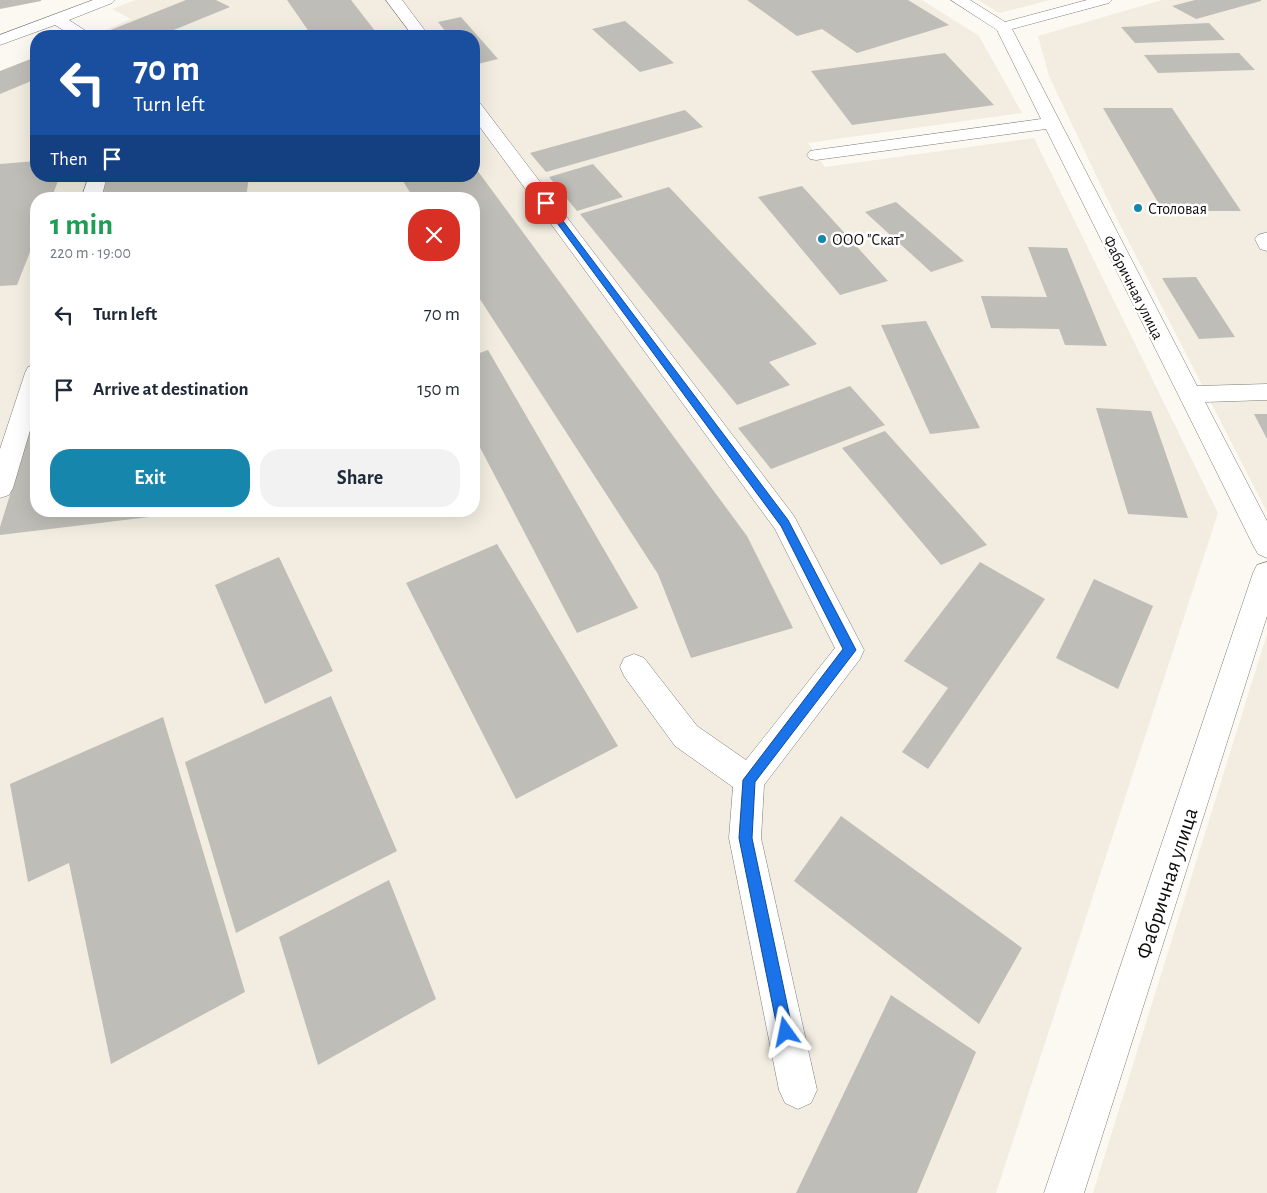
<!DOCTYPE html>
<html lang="en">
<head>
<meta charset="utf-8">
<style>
	:root { --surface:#fff; --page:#f2f2f3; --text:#1f2937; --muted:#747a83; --accent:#1686ac }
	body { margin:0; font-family:"Alegreya Sans",sans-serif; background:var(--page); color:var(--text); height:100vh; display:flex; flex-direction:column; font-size:19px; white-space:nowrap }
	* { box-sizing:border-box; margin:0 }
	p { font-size:16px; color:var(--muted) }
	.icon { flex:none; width:28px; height:28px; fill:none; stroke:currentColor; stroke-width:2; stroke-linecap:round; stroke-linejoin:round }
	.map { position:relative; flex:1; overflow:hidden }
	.side { position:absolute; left:30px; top:192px; width:450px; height:325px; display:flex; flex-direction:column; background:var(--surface); border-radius:20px; box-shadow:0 5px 20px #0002 }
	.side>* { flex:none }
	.hud { position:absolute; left:30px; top:30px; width:450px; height:152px; border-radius:20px; box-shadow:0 5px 20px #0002; background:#1a4fa0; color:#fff; overflow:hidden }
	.pin { position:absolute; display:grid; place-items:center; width:42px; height:42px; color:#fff; margin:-21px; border-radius:10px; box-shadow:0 2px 8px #0006 }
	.me { position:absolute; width:55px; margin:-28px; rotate:348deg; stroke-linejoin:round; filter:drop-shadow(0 0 4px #0008) }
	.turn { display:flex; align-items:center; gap:18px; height:105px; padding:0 20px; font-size:22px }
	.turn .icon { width:65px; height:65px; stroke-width:2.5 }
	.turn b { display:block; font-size:35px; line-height:42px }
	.then { display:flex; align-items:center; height:48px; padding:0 20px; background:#0003; gap:10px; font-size:19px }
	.round { display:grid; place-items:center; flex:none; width:52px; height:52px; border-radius:20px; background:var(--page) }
	.head { display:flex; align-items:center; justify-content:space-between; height:85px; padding:0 20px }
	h1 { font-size:30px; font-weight:700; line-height:38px; color:#1e9e55 }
	.button { display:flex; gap:10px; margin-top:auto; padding:10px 20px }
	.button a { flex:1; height:58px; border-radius:20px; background:var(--accent); color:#fff; font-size:20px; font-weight:700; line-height:58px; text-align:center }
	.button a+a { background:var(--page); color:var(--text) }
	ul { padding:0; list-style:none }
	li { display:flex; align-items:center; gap:15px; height:75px; padding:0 20px }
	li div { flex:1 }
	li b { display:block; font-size:19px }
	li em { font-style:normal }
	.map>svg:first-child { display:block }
	.built { fill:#f2ede0; fill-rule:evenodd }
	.building { fill:#bfbdb7 }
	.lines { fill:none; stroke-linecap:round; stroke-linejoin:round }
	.minor-casing { stroke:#7e7c76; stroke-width:1 }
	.minor { fill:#fff; fill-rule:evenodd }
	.route { fill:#1a73e8; stroke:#114b97 }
	.poi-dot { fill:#1686ac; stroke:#fff; stroke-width:2 }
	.labels { text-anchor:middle; stroke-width:5; stroke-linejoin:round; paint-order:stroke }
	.far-poi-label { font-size:16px; fill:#0e0d0b; stroke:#fff; text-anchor:start }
	.far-street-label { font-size:16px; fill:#0e0d0b; stroke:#fff }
	.near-street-label { font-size:22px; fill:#0e0d0b; stroke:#fff }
</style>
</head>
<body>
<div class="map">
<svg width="1267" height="1193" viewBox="0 0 1267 1193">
	<rect width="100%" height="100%" fill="#fcf9f3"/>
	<!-- built -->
	<path class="built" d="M135,0H922L979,36L1022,113L808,143L825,167L1034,138L1218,513L996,1193H0V71L36,57V176H474V36H91L131,19L112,9ZM36,199H474V511H36Z
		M978,0H1050L999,13Z
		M1162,0H1267V512L1115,215L1049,76L1038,36Z
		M1267,634V1193H1093Z"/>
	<!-- building -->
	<path class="building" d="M0,0H41V1L0,9Z
		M186,0H216L230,7L159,36H117L108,31Z
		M287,0H351L379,36H312Z
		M747,0H908L949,25L857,53L822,29L797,36Z
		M1195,0H1261V1L1196,19L1172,6Z
		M461,17L498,59L474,65V36H449L438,22Z
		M625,21L674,63L640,72L592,29Z
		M1209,23L1225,40L1135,43L1121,27Z
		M945,53L994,105L852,125L811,71Z
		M1239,53L1255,70L1158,73L1144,55Z
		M36,57V79L0,94V71Z
		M1103,108H1172L1241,211H1163Z
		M685,110L703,127L546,172L530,153Z
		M36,161V176H60L51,199H36V237L17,285L0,286V164Z
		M593,164L623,197L577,211L549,177Z
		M474,166L747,536L793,628L691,658L658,574L474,290V199H414L400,176H474Z
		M175,176H249L246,199H101L106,182Z
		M802,186L888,281L840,295L758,197Z
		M669,187L817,344L769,362L790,385L737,405L580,214Z
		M896,202L964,261L931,272L865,212Z
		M1028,247L1067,248L1107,346L1065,345L1059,329L991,328L981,296L1047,297Z
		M1196,277L1235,337L1199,339L1162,278Z
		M926,321L980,428L930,434L881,325Z
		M488,350L638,608L577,633L474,436V355Z
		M850,386L885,425L771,469L738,428Z
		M1096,408L1151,411L1188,518L1128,514Z
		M36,411V511L191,512L0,535V527Z
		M1254,414H1267V439Z
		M885,431L987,545L941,565L842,448Z
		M497,544L618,746L516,799L406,583Z
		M279,557L333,671L265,704L215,585Z
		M980,562L1045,599L928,769L902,752L948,688L904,661Z
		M1094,579L1153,606L1118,689L1056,658Z
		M331,696L397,851L236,933L185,762Z
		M163,717L245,992L111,1064L69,863L28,882L10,784Z
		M841,816L1022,948L979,1024L794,881Z
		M389,880L436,999L318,1065L279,937Z
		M891,995L976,1052L917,1193H796Z"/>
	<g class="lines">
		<!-- minor casing -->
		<g class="minor-casing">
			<path id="minor" d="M93,0H115L112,3L69,20L89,33L91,36H73L55,25L0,45V35Z
				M386,0H402L429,36H413Z
				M951,0H970L1005,22L1087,0H1112L1109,3L1012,29L1197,386L1267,384V400L1205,402L1267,521V558L1258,554L1254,547L1046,129L816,160L810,159L807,155L810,151L816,150L1041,119L997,30Z
				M474,102L480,103L794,516L864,650L860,659L764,785L761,838L817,1090L811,1103L798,1109L785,1103L779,1090L729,838L733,787L675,746L624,676L620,667L624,658L634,654L644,658L697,726L746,760L835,648L775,529L474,119Z
				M89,176H107L101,199H81Z
				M1265,233H1267V251L1260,249L1255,239L1258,235Z
				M36,365V410L13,488L9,495L0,498V449L25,373L28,367Z
				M1267,562V616L1084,1193H1044L1253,573L1257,565Z"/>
		</g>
		<!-- minor -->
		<use href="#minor" class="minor"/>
	</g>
	<!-- route -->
	<path class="route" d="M546,200L548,201L788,520L856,650L755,782L752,838L793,1032L791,1037L786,1039L780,1037L778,1032L739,838L743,780L843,649L781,526L543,204L542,203Z"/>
	<!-- markers -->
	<g class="poi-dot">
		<circle cx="1138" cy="208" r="5"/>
		<circle cx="822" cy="239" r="5"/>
	</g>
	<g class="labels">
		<!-- far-poi labels -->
		<g class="far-poi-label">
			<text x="1148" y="214">Столовая</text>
			<text x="832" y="245">ООО "Скат"</text>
		</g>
		<!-- far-street labels -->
		<g class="far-street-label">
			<text transform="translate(1134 287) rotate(63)" y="6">Фабричная улица</text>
		</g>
		<!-- near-street labels -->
		<g class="near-street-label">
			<text transform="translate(1166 883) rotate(-72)" y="8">Фабричная улица</text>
		</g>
	</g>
</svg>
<div class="pin" style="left:546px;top:203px;background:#d93025"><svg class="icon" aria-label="arrive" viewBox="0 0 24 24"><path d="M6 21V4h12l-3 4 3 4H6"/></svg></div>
<svg class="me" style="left:786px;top:1032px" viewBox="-20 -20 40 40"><path d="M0-17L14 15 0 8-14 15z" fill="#1a73e8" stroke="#fff" stroke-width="4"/></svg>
<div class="hud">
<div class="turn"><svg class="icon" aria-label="left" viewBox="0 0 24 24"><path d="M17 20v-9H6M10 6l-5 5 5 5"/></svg><div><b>70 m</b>Turn left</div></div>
<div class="then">Then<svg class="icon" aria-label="arrive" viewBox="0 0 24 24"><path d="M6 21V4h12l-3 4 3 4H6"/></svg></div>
</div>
<section class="side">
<div class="head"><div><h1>1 min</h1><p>220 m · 19:00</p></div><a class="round" style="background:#d93025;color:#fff"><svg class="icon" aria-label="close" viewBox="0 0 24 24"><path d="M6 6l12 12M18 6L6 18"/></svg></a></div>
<ul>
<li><svg class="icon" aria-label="left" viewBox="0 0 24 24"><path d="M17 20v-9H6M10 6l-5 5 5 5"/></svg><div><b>Turn left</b></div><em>70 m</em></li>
<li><svg class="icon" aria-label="arrive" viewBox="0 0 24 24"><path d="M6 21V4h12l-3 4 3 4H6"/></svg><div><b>Arrive at destination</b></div><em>150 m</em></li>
</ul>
<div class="button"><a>Exit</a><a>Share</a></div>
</section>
</div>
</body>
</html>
